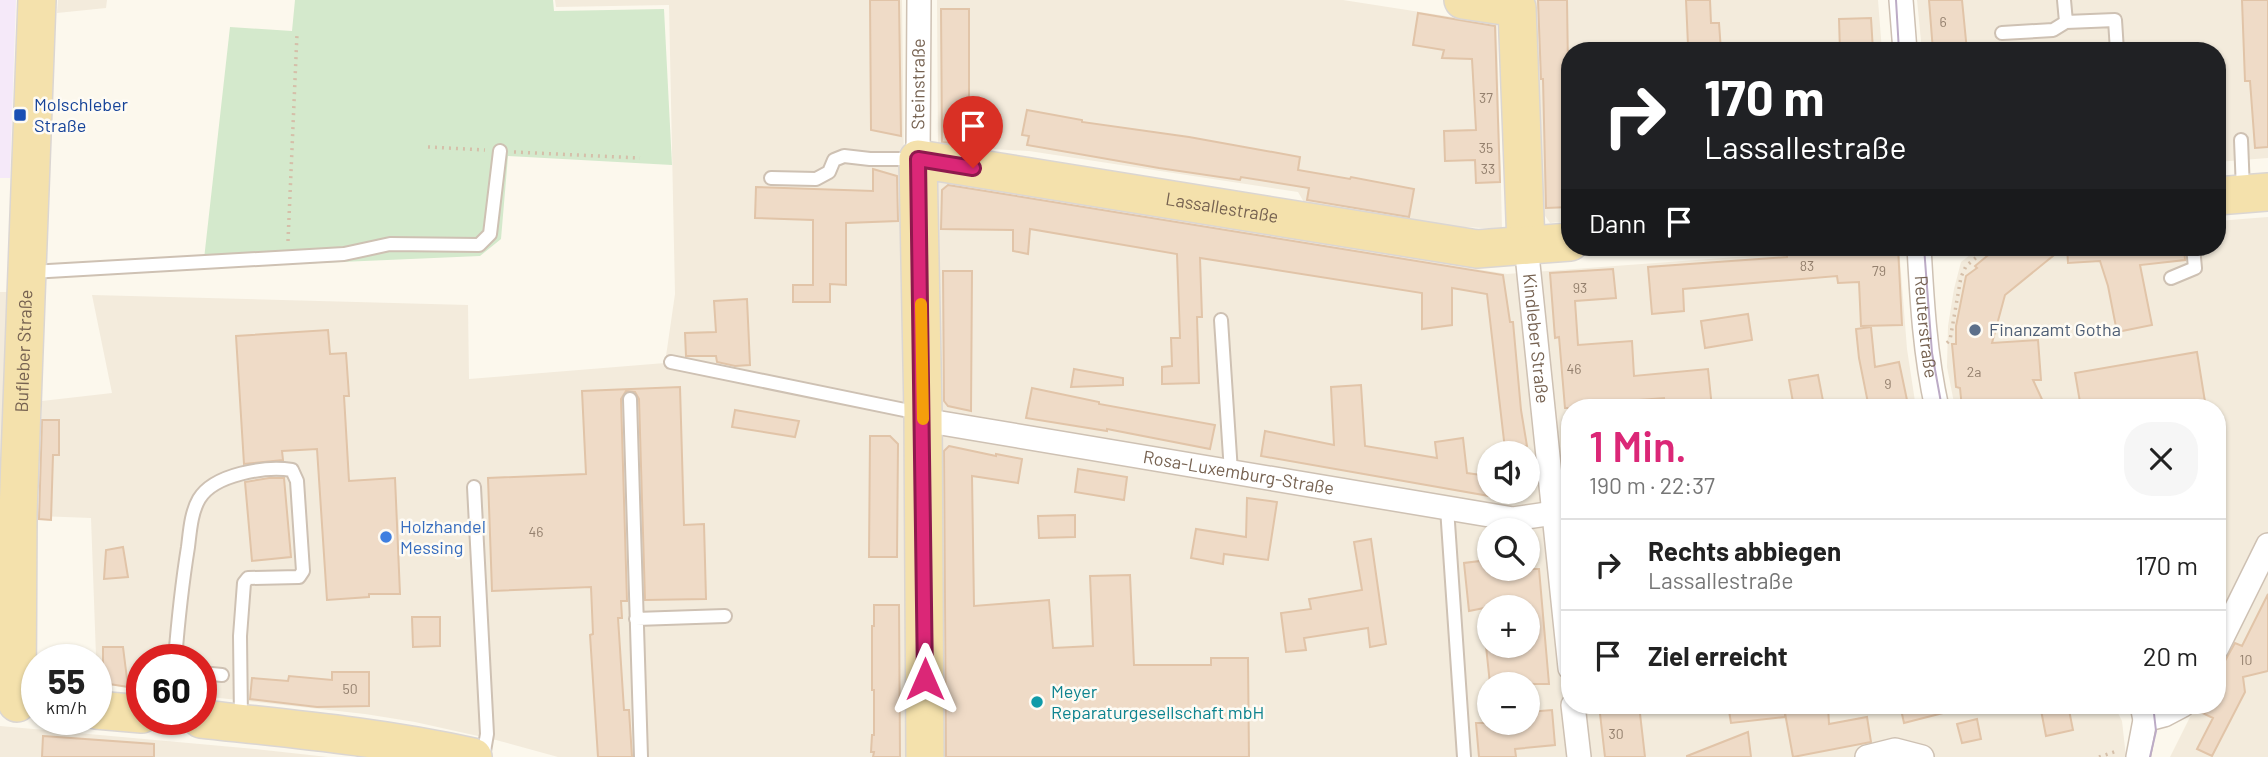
<!DOCTYPE html>
<html lang="de">
<head>
<meta charset="utf-8">
<style>
	:root { --surface:#fff; --page:#f6f6f6; --text:#222; --muted:#767676; --line:#e0e0e0; --accent:#db2777 }
	body { margin:0; font-family:Barlow,sans-serif; background:var(--page); color:var(--text); height:100vh; display:flex; flex-direction:column; font-size:26px; white-space:nowrap }
	* { box-sizing:border-box; margin:0 }
	p { font-size:23px; color:var(--muted) }
	.icon { flex:none; width:38px; height:38px; fill:none; stroke:currentColor; stroke-width:2; stroke-linecap:round; stroke-linejoin:round }
	.map { position:relative; flex:1; overflow:hidden }
	.side { position:absolute; left:1561px; top:399px; width:665px; height:315px; display:flex; flex-direction:column; background:var(--surface); border-radius:28px; box-shadow:0 2px 5px #0004 }
	.side>* { flex:none }
	.top-card { position:absolute; left:1561px; top:42px; width:665px; height:214px; border-radius:28px; box-shadow:0 2px 5px #0004; background:#202124; color:#fff; overflow:hidden }
	.tools { position:absolute; left:1477px; top:441px; display:grid; gap:14px }
	.tools a { display:grid; place-items:center; width:63px; height:63px; border-radius:50%; background:var(--surface); box-shadow:0 2px 5px #0004; font-size:35px }
	.speed { position:absolute; left:21px; top:644px; display:flex; gap:14px; font-size:35px; font-weight:700; text-align:center }
	.speed>* { display:grid; place-content:center; width:91px; height:91px; border-radius:50%; background:var(--surface); box-shadow:0 2px 5px #0004; line-height:1 }
	.speed small { font-size:18px; font-weight:400 }
	.speed .limit { border:10px solid #d22; background:#fff; color:#111 }
	.pin { position:absolute; display:grid; place-items:center; width:60px; height:60px; color:#fff; margin:-72px -30px; border-radius:50% 50% 50% 0; rotate:-45deg; box-shadow:0 0 7px #0007 }
	.pin .icon { rotate:45deg }
	.me { position:absolute; width:77px; margin:-38px; rotate:0deg; stroke-linejoin:round; filter:drop-shadow(0 0 5px #0008) }
	.turn { display:flex; align-items:center; gap:24px; height:147px; padding:0 28px; font-size:32px }
	.turn .icon { width:91px; height:91px; stroke-width:2.5 }
	.turn b { display:block; font-size:49px; line-height:60px }
	.then { display:flex; align-items:center; height:66px; padding:0 28px; background:#0003; gap:14px; font-size:26px }
	.round { display:grid; place-items:center; flex:none; width:74px; height:74px; border-radius:28px; background:var(--page) }
	.head { display:flex; align-items:center; justify-content:space-between; height:119px; padding:0 28px }
	h1 { font-size:42px; font-weight:600; line-height:52px; color:var(--accent) }
	ul { padding:0; list-style:none }
	li { display:flex; align-items:center; gap:21px; height:91px; padding:0 28px; border-top:2px solid var(--line) }
	li div { flex:1 }
	li b { display:block; font-size:26px }
	li em { font-style:normal }
	.map>svg:first-child { display:block }
	.residential { fill:#f3ebdc; fill-rule:evenodd }
	.education { fill:#f5e9f9 }
	.green { fill:#d4e9cc }
	.building { fill:#efdbc7; stroke:#e1c4a8; stroke-width:2 }
	.lines { fill:none; stroke-linecap:round; stroke-linejoin:round }
	.lane-casing { stroke:#cec1b3; stroke-width:16 }
	.street-casing { stroke:#cec1b3; stroke-width:26 }
	.primary-casing { stroke:#dbd6d2; stroke-width:40 }
	.path { stroke:#d5bfa9; stroke-width:3.5; stroke-dasharray:2 5; stroke-linecap:butt }
	.lane { stroke:#fff; stroke-width:12 }
	.street { stroke:#fff; stroke-width:23 }
	.primary { stroke:#f4e1ac; stroke-width:37 }
	.tram { stroke:#bcabc6; stroke-width:2 }
	.route-casing { stroke:#8e194d; stroke-width:18 }
	.route { stroke:#db2777; stroke-width:12 }
	.slow { stroke:#f59e0b; stroke-width:12 }
	.transit-dot { fill:#1a4fb4; stroke:#fefbf4; stroke-width:2.5 }
	.service-dot { fill:#5c6f8a; stroke:#fefbf4; stroke-width:2.5 }
	.shop-dot { fill:#3f7fe0; stroke:#fefbf4; stroke-width:2.5 }
	.culture-dot { fill:#0f9aa8; stroke:#fefbf4; stroke-width:2.5 }
	.labels { text-anchor:middle; stroke-width:5; stroke-linejoin:round; paint-order:stroke }
	.number-label { font-size:14px; fill:#94806e }
	.street-label { font-size:18px; fill:#766251; stroke:#fefbf4 }
	.transit-label { font-size:18px; fill:#164399; stroke:#fefbf4; text-anchor:start }
	.service-label { font-size:18px; fill:#4e5e75; stroke:#fefbf4; text-anchor:start }
	.shop-label { font-size:18px; fill:#366cbe; stroke:#fefbf4; text-anchor:start }
	.culture-label { font-size:18px; fill:#0d838f; stroke:#fefbf4; text-anchor:start }
</style>
</head>
<body>
<div class="map">
<svg width="2268" height="757" viewBox="0 0 2268 757">
	<rect width="100%" height="100%" fill="#fcf8ed"/>
	<!-- residential -->
	<path class="residential" d="M58,0H107L106,8L57,13Z
		M555,0H902L906,352L907,757H558L496,740L415,722L365,714L201,696V660H142V689L97,684L91,518L38,516L42,401L112,393L92,295L468,305L469,379L665,363L675,294L669,5L556,7Z
		M937,0H1343L1497,24L1502,229L1426,225L1305,204L1298,192L1029,151L938,146Z
		M1534,0H1878L1882,51H1570V221L1550,223L1541,210Z
		M1917,0H2268V158L2217,162V51H1922Z
		M938,179L1507,274L1871,247H1899L1907,349L1916,408H1570V705H2114L2122,721L2126,757H940ZM1489,453H1528V492H1489ZM1489,530H1528V569H1489ZM1489,607H1528V646H1489ZM1489,684H1528V723H1489Z
		M2268,217V757H2170L2196,705H2217V408H1955L1947,367L1948,326L1954,289L1961,262L1980,247H2217V221Z
		M0,292H8L0,520Z
		M0,726L255,749L328,757H0Z"/>
	<!-- education -->
	<path class="education" d="M0,0H16L10,178H0Z"/>
	<!-- green -->
	<path class="green" d="M295,0H553L554,11L664,9L672,165L508,156L501,239L480,256L203,268L230,27L292,31Z"/>
	<!-- building -->
	<path class="building" d="M870,0H899L901,136L871,130Z
		M1538,0H1567L1570,207L1546,208L1543,79H1541Z
		M1686,0H1710L1711,23H1719L1721,51H1692V45H1688Z
		M1929,0H1962L1967,51H1933Z
		M2242,0H2268V147L2255,148L2250,81H2245Z
		M941,9H969V145L942,142Z
		M1418,13L1495,26L1500,182L1476,183L1475,160L1445,161L1444,131L1476,130L1472,59L1442,58L1444,50L1413,45Z
		M1871,18L1873,51H1840L1839,19Z
		M1027,110L1082,120V122L1189,137L1300,157L1298,170L1350,179L1351,177L1414,189L1409,217L1307,200L1309,188L1241,177L1240,180L1159,168L1027,145L1029,136L1022,135Z
		M873,169L897,176L898,221L846,223V285L830,284V302H793V285H813V220L755,218L756,187L873,191Z
		M948,185L1503,275L1510,322H1513L1521,410L1527,446L1505,449L1487,294L1452,288V325L1422,329V293L1200,258L1202,317H1197L1199,383L1162,384V367L1172,366L1171,338H1180L1177,254L1030,229L1028,254L1013,251V230L941,229L942,190Z
		M1898,247L1902,325L1861,326L1859,282L1838,283L1837,276L1683,289L1684,311L1652,314L1648,267L1787,257V254Z
		M1998,247H2064L2005,295L1992,343L2038,340L2041,380H2033L2046,408H1962L1960,388L1956,387L1952,344H1956V326L1966,276L1977,268L1975,266Z
		M2067,247H2184L2185,260L2140,265L2152,325L2117,332L2108,286L2100,261L2068,263Z
		M1613,269L1616,298L1575,301L1578,345L1632,341L1634,376L1708,369L1712,408H1665L1664,398L1588,404V408H1565L1559,337L1555,338L1550,273Z
		M943,271H972L971,411L948,406L944,401Z
		M747,299L750,365L735,366L717,362L716,356H686L685,333L716,332L714,301Z
		M1748,314L1752,340L1705,348L1701,321Z
		M1871,327L1875,367L1899,362L1907,400L1869,408L1859,358L1856,329Z
		M328,330L330,354L346,353L349,396H344L349,481L395,478L400,594H369V597L327,600L317,449L282,451L283,460L244,464L236,336Z
		M2197,352L2206,408H2081L2075,373Z
		M1074,369L1123,378V385L1071,387Z
		M1818,375L1824,406L1794,408L1789,380Z
		M1361,385L1365,446L1437,458L1435,442L1463,438L1467,473L1489,476V496L1261,456L1265,431L1334,445L1331,387Z
		M680,387L684,525L704,524L706,599L645,600L639,399L635,392L626,391L621,399L627,601H621L622,618H618L624,710H629L632,757H598L590,635L593,634L591,587L492,591L488,478L586,474L582,391Z
		M1032,388L1099,402V404L1215,425L1210,449L1107,429V431L1026,418Z
		M735,410L799,421L795,437L732,427Z
		M42,420H59V455H53L51,520L39,519Z
		M870,436H890L898,444L897,557H869Z
		M949,446L996,456V454L1022,459L1018,483L972,476L974,606L1049,600L1053,648L1093,646L1090,576L1130,575L1134,665H1211V658H1248L1249,757H946L944,451Z
		M1078,469L1127,477L1124,500L1075,492Z
		M269,478H284L291,557L252,561L245,482Z
		M1247,498L1277,502L1268,560L1224,554L1223,564L1191,558L1196,529L1246,537Z
		M1075,515V537L1039,538L1038,516Z
		M1371,539L1386,644L1370,647L1368,628L1304,638L1306,650L1286,652L1281,613L1311,609L1309,599L1362,590L1354,542Z
		M123,547L128,577L104,579L106,550Z
		M1489,560V569H1539L1549,684H1490L1486,646H1528V607H1489L1469,611L1464,563Z
		M2268,594V671L2243,677L2245,692L2212,756L2197,749L2213,718L2196,710L2197,705H2217V675L2235,643L2242,646Z
		M874,605H899L900,757H873L874,752H871L872,735H874V690H872V626H874Z
		M412,617H440V646L413,647Z
		M103,647H123L128,687L103,683Z
		M332,672H369V706L317,707L250,699L252,678L288,681L289,676L332,680Z
		M1599,705H1639L1645,757H1605Z
		M1728,705H1828L1829,724L1867,717L1871,742L1793,757L1785,713V717L1731,723Z
		M1900,705H1950L1951,711L1904,723Z
		M2040,705H2068L2073,730L2046,736Z
		M1552,710L1555,745L1515,749L1516,757H1479L1476,723H1528V712Z
		M1977,719L1981,739L1962,743L1957,724Z
		M1748,732L1751,757H1687V756Z
		M43,736L154,744V757H42Z"/>
	<g class="lines">
		<!-- lane casing -->
		<g class="lane-casing">
			<path id="lane" d="M2066,22L2115,20L2117,51
				M2002,33L2053,30L2066,22L2064,0
				M2241,140L2243,190
				M771,178L816,179L829,172L834,160L844,156L870,159H914
				M31,272L344,254L390,244L479,245L490,234L500,151
				M2171,278L2195,268L2193,247
				M1221,320L1231,472
				M671,362L919,413
				M630,399L641,757
				M474,487L487,734L483,757
				M1447,508L1464,757
				M636,619L725,616
				M175,660C178,622 182,584 188,547C190,531 191,513 199,499C214,474 265,466 292,470L297,481L303,571L299,577L248,578L244,583L240,636L241,719
				M201,673L222,675"/>
		</g>
		<!-- street casing -->
		<g class="street-casing">
			<g id="street">
				<path d="M1901,0L1905,51"/>
				<path id="s1" d="M918,159L919,0"/>
				<path id="s2" d="M1526,245L1570,668"/>
				<path id="s3" d="M1919,247C1922,301 1925,355 1937,408"/>
				<path id="s4" d="M923,420L1513,519L1554,513"/>
				<path d="M2217,648L2268,545"/>
				<path d="M1573,705L1579,757"/>
				<path d="M2145,720L2164,715L2183,705"/>
				<path d="M1867,757L1895,750L1922,757"/>
				<path d="M2138,757L2145,720L2142,705"/>
			</g>
		</g>
		<!-- primary casing -->
		<g class="primary-casing">
			<g id="primary">
				<path d="M1463,0L1517,8L1526,245"/>
				<path d="M2217,196L2268,192"/>
				<path id="s5" d="M17,703L18,513L37,0"/>
				<path d="M96,710L142,714"/>
				<path d="M201,719C293,729 383,737 473,757"/>
				<path id="s6" d="M925,757L923,414L918,159L1477,249L1570,242"/>
			</g>
		</g>
		<!-- path -->
		<path class="path" d="M428,147L485,150
			M514,152L640,158
			M288,241L297,34
			M1947,343L1950,340L1961,277L1966,266L1989,247
			M2099,757L2117,751"/>
		<!-- lane -->
		<use href="#lane" class="lane"/>
		<!-- street -->
		<use href="#street" class="street"/>
		<!-- primary -->
		<use href="#primary" class="primary"/>
		<!-- tram -->
		<path class="tram" d="M1896,0L1899,51
			M1924,247L1932,353L1942,408
			M2150,757L2156,731L2153,705"/>
	</g>
	<g class="lines">
		<!-- route casing -->
		<g class="route-casing">
			<path id="route" d="M925,679L918,159L973,168"/>
		</g>
		<!-- route -->
		<use href="#route" class="route"/>
		<!-- slow -->
		<path class="slow" d="M921,304L923,419"/>
	</g>
	<!-- markers -->
	<rect class="transit-dot" x="13" y="108" width="14" height="14" rx="3.5"/>
	<circle class="service-dot" cx="1975" cy="330" r="7"/>
	<circle class="shop-dot" cx="386" cy="537" r="7"/>
	<circle class="culture-dot" cx="1037" cy="702" r="7"/>
	<g class="labels">
		<!-- number labels -->
		<g class="number-label">
			<text x="1943" y="27">6</text>
			<text x="1486" y="103">37</text>
			<text x="1486" y="153">35</text>
			<text x="1488" y="174">33</text>
			<text x="1807" y="271">83</text>
			<text x="1879" y="276">79</text>
			<text x="1580" y="293">93</text>
			<text x="1574" y="374">46</text>
			<text x="1974" y="377">2a</text>
			<text x="1888" y="389">9</text>
			<text x="536" y="537">46</text>
			<text x="2246" y="665">10</text>
			<text x="350" y="694">50</text>
			<text x="1616" y="739">30</text>
		</g>
		<!-- street labels -->
		<g class="street-label">
			<text dy="6" stroke="none"><textPath href="#s1" startOffset="75">Steinstraße</textPath></text>
			<text dy="6" stroke="none"><textPath href="#s6" startOffset="906">Lassallestraße</textPath></text>
			<text dy="6" stroke="none"><textPath href="#s3" startOffset="80">Reuterstraße</textPath></text>
			<text dy="6" stroke="none"><textPath href="#s2" startOffset="94">Kindleber Straße</textPath></text>
			<text dy="6" stroke="none"><textPath href="#s5" startOffset="352">Bufleber Straße</textPath></text>
			<text dy="6" stroke="none"><textPath href="#s4" startOffset="320">Rosa-Luxemburg-Straße</textPath></text>
		</g>
		<!-- transit labels -->
		<g class="transit-label">
			<text x="34" y="111">Molschleber<tspan x="34" dy="21">Straße</tspan></text>
		</g>
		<!-- service labels -->
		<g class="service-label">
			<text x="1989" y="336">Finanzamt Gotha</text>
		</g>
		<!-- shop labels -->
		<g class="shop-label">
			<text x="400" y="533">Holzhandel<tspan x="400" dy="21">Messing</tspan></text>
		</g>
		<!-- culture labels -->
		<g class="culture-label">
			<text x="1051" y="698">Meyer<tspan x="1051" dy="21">Reparaturgesellschaft mbH</tspan></text>
		</g>
	</g>
</svg>
<div class="tools">
<a><svg class="icon" aria-label="sound" viewBox="0 0 24 24"><path d="M4 9h4l5-4v14l-5-4H4zM17 9q2 3 0 6"/></svg></a>
<a><svg class="icon" aria-label="search" viewBox="0 0 24 24"><circle cx="10" cy="10" r="6"/><path d="M15 15l6 6"/></svg></a>
<a>+</a>
<a>−</a>
</div>
<div class="speed"><div>55<small>km/h</small></div><div class="limit">60</div></div>
<div class="pin" style="left:973px;top:168px;background:#d93025"><svg class="icon" aria-label="arrive" viewBox="0 0 24 24"><path d="M6 21V4h12l-3 4 3 4H6"/></svg></div>
<svg class="me" style="left:925px;top:679px" viewBox="-20 -20 40 40"><path d="M0-17L14 15 0 8-14 15z" fill="#db2777" stroke="#fff" stroke-width="4"/></svg>
<div class="top-card">
<div class="turn"><svg class="icon" aria-label="right" viewBox="0 0 24 24"><path d="M7 20v-9h11M14 6l5 5-5 5"/></svg><div><b>170 m</b>Lassallestraße</div></div>
<div class="then">Dann<svg class="icon" aria-label="arrive" viewBox="0 0 24 24"><path d="M6 21V4h12l-3 4 3 4H6"/></svg></div>
</div>
<section class="side">
<div class="head"><div><h1>1 Min.</h1><p>190 m · 22:37</p></div><a class="round"><svg class="icon" aria-label="close" viewBox="0 0 24 24"><path d="M6 6l12 12M18 6L6 18"/></svg></a></div>
<ul>
<li><svg class="icon" aria-label="right" viewBox="0 0 24 24"><path d="M7 20v-9h11M14 6l5 5-5 5"/></svg><div><b>Rechts abbiegen</b><p>Lassallestraße</p></div><em>170 m</em></li>
<li><svg class="icon" aria-label="arrive" viewBox="0 0 24 24"><path d="M6 21V4h12l-3 4 3 4H6"/></svg><div><b>Ziel erreicht</b></div><em>20 m</em></li>
</ul>
</section>
</div>
</body>
</html>
